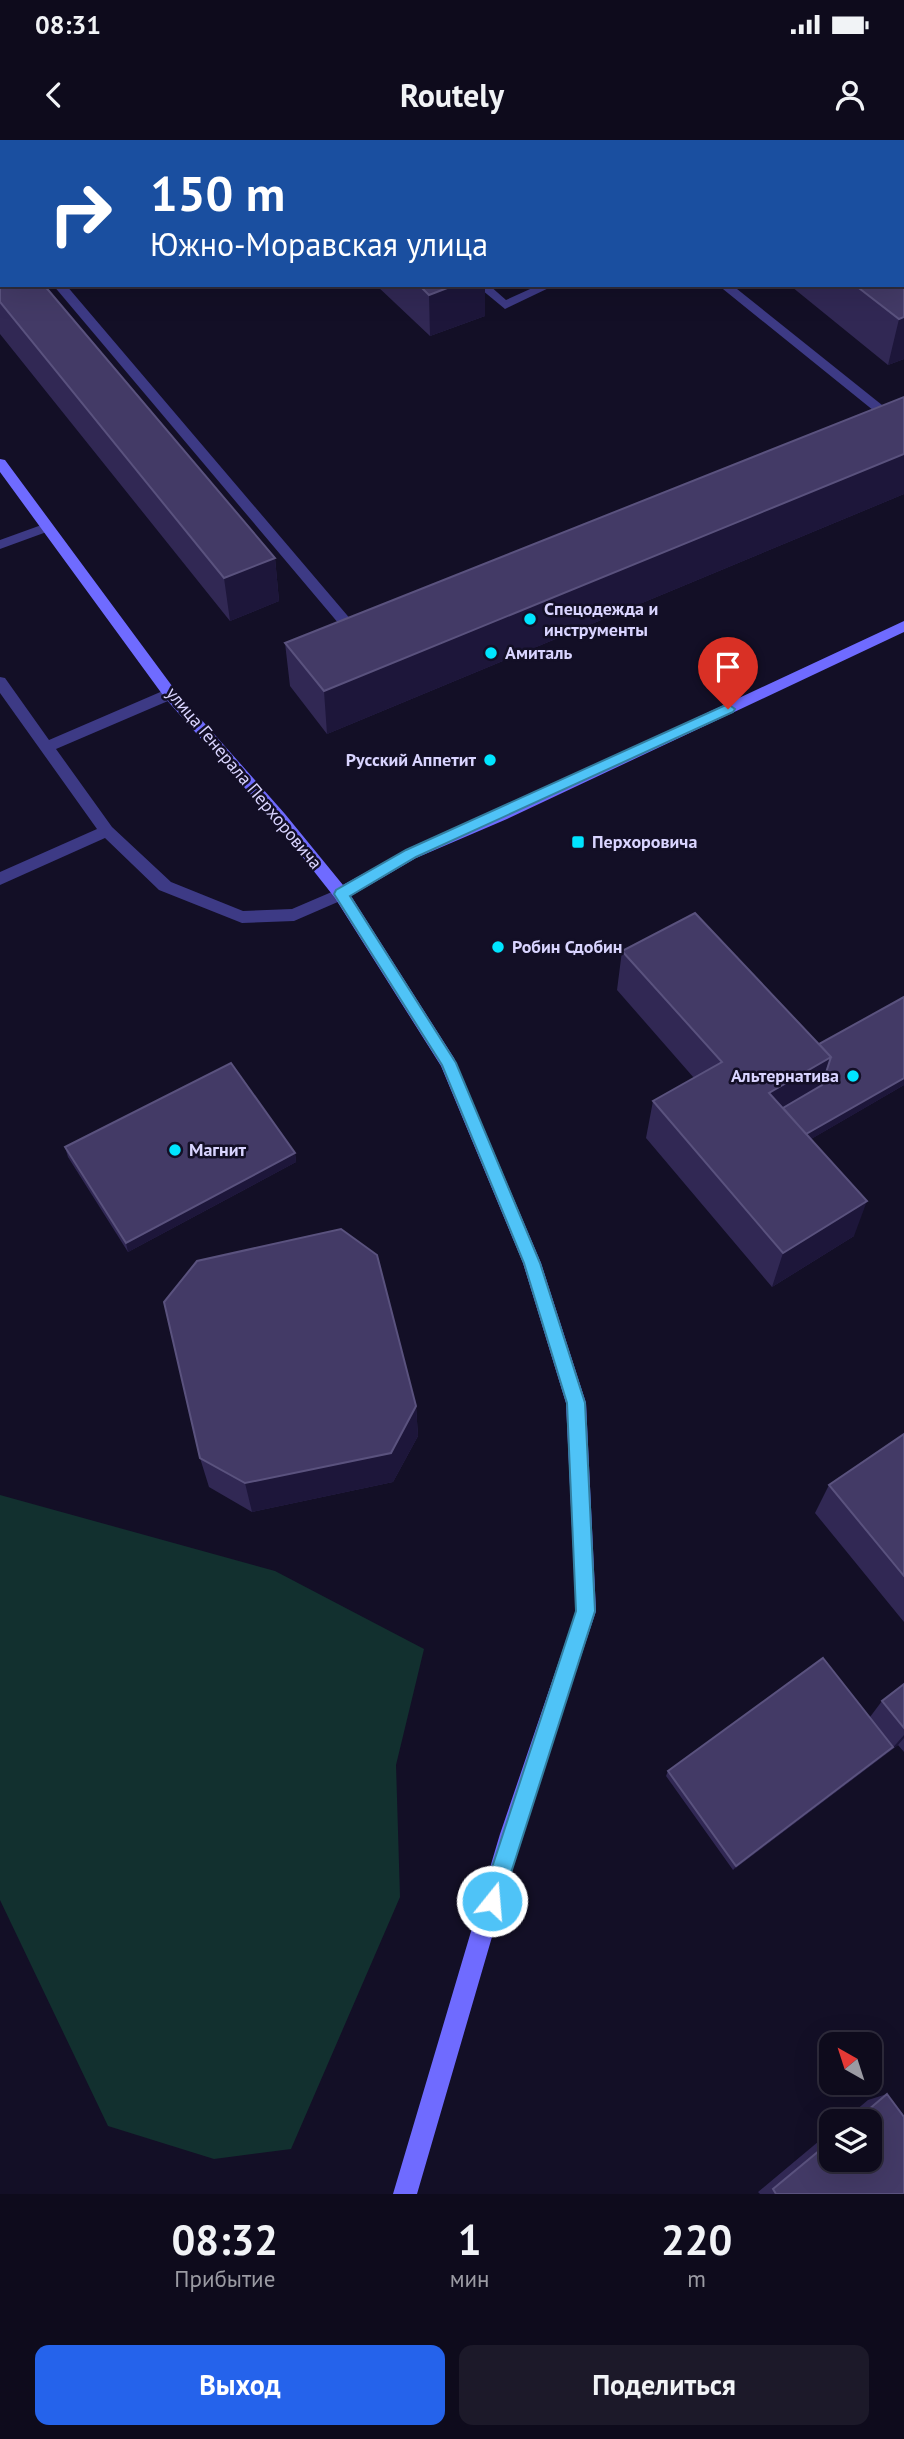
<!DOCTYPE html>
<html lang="ru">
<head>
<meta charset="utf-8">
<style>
	:root { --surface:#0e0b1c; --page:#1c1929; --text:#f1f3f6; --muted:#9b9ba3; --line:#2e2b3b; --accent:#2563eb }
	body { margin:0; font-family:"PT Sans",sans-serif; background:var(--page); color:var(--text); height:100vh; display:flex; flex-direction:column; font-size:26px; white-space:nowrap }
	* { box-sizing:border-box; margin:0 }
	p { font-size:23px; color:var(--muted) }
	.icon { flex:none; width:38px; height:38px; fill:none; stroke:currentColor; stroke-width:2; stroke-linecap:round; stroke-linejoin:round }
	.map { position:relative; height:2054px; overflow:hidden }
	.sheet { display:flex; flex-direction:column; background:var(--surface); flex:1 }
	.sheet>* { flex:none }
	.guide { position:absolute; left:0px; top:0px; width:905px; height:147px; box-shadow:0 7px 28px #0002,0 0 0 2px var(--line); background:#1a4fa0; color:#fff; overflow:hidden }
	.needle { width:46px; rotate:321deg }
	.tools { position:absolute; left:819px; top:1892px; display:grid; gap:14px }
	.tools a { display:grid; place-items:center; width:63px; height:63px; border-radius:14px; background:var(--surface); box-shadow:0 7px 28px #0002,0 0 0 2px var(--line); font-size:35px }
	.pin { position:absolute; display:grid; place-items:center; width:60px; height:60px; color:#fff; margin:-72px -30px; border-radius:50% 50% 50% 0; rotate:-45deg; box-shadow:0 0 7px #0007 }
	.pin .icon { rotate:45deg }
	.me { position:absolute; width:77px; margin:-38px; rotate:17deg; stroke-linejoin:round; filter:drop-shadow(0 0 5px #0008) }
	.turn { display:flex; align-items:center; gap:24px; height:147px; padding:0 35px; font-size:32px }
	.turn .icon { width:91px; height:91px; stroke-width:2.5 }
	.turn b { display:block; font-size:49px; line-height:60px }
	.eta { display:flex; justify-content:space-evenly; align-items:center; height:119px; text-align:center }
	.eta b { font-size:42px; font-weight:600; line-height:49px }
	.primary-button { display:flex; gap:14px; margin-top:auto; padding:14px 35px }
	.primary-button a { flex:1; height:80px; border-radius:14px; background:var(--accent); color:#fff; font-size:28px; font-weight:600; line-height:80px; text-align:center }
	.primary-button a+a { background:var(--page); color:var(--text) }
	.status { display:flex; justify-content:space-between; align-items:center; height:49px; padding:0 35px; background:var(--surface); direction:ltr }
	.status svg { height:19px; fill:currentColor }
	header { display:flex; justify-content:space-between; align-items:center; height:91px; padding:0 35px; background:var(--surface); font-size:32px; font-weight:600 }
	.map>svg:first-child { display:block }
	.green { fill:#12302f }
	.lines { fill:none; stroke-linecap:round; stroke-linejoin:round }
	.lane { fill:#3d3a85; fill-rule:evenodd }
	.secondary { fill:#6f6bff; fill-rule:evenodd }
	.wall { fill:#312854 }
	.shaded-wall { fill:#1d163a }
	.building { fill:#433a66; stroke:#5a527e; stroke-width:2 }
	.route { fill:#4fc3f7; stroke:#337fa1; stroke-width:2 }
	.poi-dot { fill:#00e5ff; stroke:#130f26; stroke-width:2.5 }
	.labels { text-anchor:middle; stroke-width:5; stroke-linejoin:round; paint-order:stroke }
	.poi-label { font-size:18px; font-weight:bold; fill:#d9d4ff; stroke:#130f26; text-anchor:start }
	.street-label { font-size:18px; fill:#d9d4ff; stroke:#130f26 }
</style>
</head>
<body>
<div class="status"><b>08:31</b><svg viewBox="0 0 49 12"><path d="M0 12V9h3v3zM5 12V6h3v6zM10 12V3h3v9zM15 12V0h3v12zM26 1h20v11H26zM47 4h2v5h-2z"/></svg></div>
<header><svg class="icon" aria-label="back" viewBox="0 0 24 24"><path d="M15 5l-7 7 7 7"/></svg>Routely<svg class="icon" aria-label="person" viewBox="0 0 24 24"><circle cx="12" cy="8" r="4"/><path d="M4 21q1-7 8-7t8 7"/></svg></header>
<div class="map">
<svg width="904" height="2054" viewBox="0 0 904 2054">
	<rect width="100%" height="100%" fill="#130f26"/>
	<!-- green -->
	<path class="green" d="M0,1355L275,1431L424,1509L396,1625L400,1757L291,2009L214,2019L108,1986L0,1760Z"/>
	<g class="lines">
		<!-- lane -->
		<path class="lane" d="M0,0H6L7,2H2V5Z
			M17,0H32L16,2Z
			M308,0H319L320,2H309Z
			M633,0H644L645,2H634Z
			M903,63H904V69H903Z
			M0,123H2L0,131Z
			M53,145H66L358,488L365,489V495L350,497Z
			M476,145H489L506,160L539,145H555L505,169Z
			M718,145H732L892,273V279H884Z
			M47,383L54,387L52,390L0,409V400Z
			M0,537L5,538L49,600L165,550H175L177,554L175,558L56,609L112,687L171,742L243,771L292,769L341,748L349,754L347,758L294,781L242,783L159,750L105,698L0,745V732L97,689L0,553Z"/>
		<!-- secondary -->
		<path class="secondary" d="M0,319L5,320L175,550L285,674L343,745L406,710L497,671L904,481V492L507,679L416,718L351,756L454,918L541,1123L586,1263L596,1471L522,1694L417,2054H393L500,1694L576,1471L566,1263L523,1123L441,926L335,758L275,682L165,558L0,332Z"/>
	</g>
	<!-- wall -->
	<path class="wall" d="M671,0H808L807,2H674Z
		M858,0H904V33H903V2H858Z
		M0,132L275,418L279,461L230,481L0,194Z
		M376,145H485V176L430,196Z
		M793,145H903L904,219L888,225L792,147Z
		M904,257V354L327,594L290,546L285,503Z
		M622,811L904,945L811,999L854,1096L772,1147L646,998L653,961L694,938L617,850Z
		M65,1007L295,1013L296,1022L128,1112L68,1017Z
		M416,1266L418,1296L393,1342L252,1372L209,1347L200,1318Z
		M904,1294V1482L815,1373L829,1345Z
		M904,1544V1612L898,1605L733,1730L666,1636L668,1631L870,1577L882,1561Z
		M887,1954L904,2054H760L758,2052L831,1991V2020L870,1981H843L868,1960Z"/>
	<!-- shaded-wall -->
	<path class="shaded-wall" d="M161,0H236V2H155Z
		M903,0H904V33H903Z
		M2,51V95L0,96V52Z
		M455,145H485V176L430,196L429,155Z
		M904,177V219L888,225L899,179Z
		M904,314V354L327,594L324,551Z
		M275,418L279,461L230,481L224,438Z
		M831,917L819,954L766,986L769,953Z
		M904,938V945L782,1016L784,1007Z
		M295,1013L296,1022L128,1112L126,1103Z
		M867,1061L854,1096L772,1147L783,1113Z
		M416,1266L418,1296L393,1342L252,1372L245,1343Z
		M904,1595V1598L898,1605L889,1612Z
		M893,1607L889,1612L733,1730L736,1726Z"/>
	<!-- building -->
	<path class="building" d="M42,0H161L155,2H37Z
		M731,0H804L799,2H733Z
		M0,13H2V51L0,52Z
		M903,111L904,112V177L899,179L855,145H903Z
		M2,131V145H44L275,418L224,438L0,162V132Z
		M419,145H455L429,155Z
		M904,257V314L324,551L285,503Z
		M695,773L831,917L769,953L867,1061L783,1113L653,961L722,922L622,811Z
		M904,857V938L806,994L783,968L822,945L831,917L819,904Z
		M231,923L295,1013L126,1103L65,1007Z
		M341,1089L377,1115L416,1266L391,1313L245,1343L200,1318L164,1162L197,1121Z
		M904,1294V1436L829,1345Z
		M823,1518L893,1607L736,1726L668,1631Z
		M904,1544V1588L882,1561Z
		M887,1954L904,1977V2054H776L773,2049L831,2001V2020H870V1981H855Z"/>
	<!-- route -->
	<path class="route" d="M728,564L735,569L733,572L416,717L350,756L456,923L540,1123L585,1263L595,1471L502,1761L499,1768L492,1771L484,1768L481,1761L576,1471L567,1263L524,1123L442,925L334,754L336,750L406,710Z"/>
	<!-- markers -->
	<g class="poi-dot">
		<circle cx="530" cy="479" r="7"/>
		<circle cx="491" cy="513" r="7"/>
		<circle cx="490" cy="620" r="7"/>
		<rect x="571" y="695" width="14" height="14" rx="3.5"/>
		<circle cx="498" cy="807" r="7"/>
		<circle cx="853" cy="936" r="7"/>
		<circle cx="175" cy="1010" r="7"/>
	</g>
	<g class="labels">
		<!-- poi labels -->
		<g class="poi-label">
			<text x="544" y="475">Спецодежда и<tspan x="544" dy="21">инструменты</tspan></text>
			<text x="505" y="519">Амиталь</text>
			<text x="476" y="626" text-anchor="end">Русский Аппетит</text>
			<text x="592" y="708">Перхоровича</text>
			<text x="512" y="813">Робин Сдобин</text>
			<text x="839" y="942" text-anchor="end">Альтернатива</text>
			<text x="189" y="1016">Магнит</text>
		</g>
		<!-- street labels -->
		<g class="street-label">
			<text transform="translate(244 638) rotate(50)" y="6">улица Генерала Перхоровича</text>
		</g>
	</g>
</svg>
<div class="tools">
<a><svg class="needle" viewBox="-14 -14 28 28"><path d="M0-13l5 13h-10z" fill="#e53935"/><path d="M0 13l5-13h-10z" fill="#9b9ba3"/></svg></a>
<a><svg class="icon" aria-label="layers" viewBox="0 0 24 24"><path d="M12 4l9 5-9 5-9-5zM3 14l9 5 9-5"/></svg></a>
</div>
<div class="pin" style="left:728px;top:569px;background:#d93025"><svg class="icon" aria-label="arrive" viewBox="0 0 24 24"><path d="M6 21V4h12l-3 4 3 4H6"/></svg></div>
<svg class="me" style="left:492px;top:1761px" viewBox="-20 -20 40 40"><circle r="17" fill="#4fc3f7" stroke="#fff" stroke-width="3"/><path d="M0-11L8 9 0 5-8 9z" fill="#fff"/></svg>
<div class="guide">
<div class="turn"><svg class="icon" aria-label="right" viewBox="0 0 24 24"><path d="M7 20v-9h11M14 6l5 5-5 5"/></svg><div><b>150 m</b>Южно-Моравская улица</div></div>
</div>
</div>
<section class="sheet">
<div class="eta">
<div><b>08:32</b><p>Прибытие</p></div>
<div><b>1</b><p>мин</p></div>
<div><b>220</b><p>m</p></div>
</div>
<div class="primary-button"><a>Выход</a><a>Поделиться</a></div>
</section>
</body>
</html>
